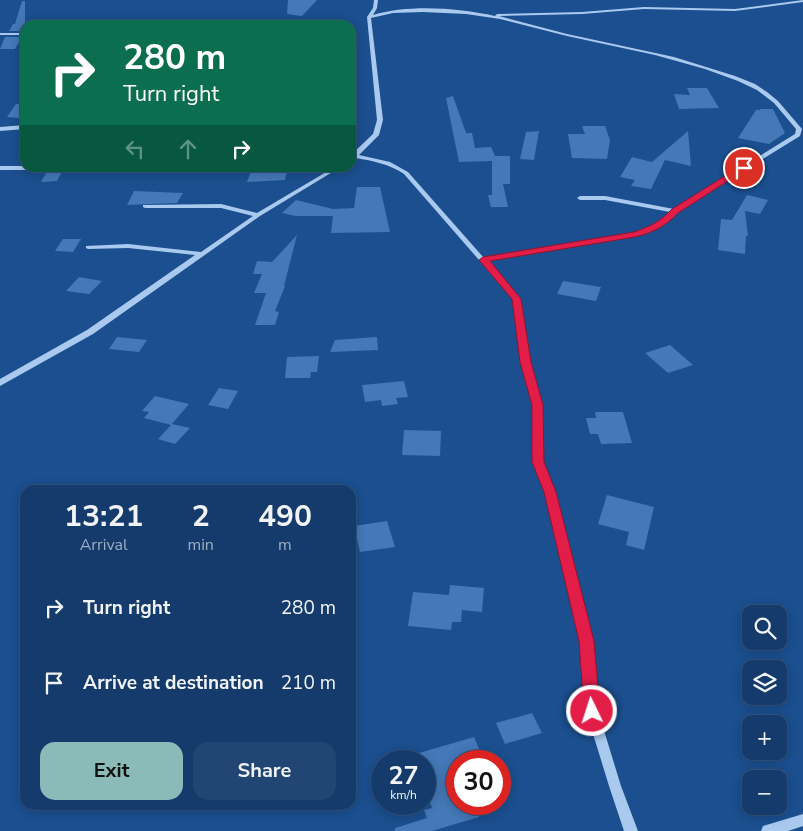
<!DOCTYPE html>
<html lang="en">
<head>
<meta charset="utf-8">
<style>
	:root { --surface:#143b6b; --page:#214673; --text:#f1f3f6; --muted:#9dadc1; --line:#33557e; --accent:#8bbbb9 }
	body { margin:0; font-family:"Nunito Sans",sans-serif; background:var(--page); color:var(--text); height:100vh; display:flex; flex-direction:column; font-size:19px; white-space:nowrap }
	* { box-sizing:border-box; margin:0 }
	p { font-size:16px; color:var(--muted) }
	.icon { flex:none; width:28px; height:28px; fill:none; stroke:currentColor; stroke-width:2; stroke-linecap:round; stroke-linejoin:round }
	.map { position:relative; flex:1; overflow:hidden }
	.drawer { position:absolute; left:20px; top:485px; width:336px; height:325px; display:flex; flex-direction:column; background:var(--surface); border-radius:15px; box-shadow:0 2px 12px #0003,0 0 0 1px var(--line) }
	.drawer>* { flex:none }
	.guide { position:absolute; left:20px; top:20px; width:336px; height:152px; border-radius:15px; box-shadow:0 2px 12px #0003,0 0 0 1px var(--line); background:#0b6e4f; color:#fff; overflow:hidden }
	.controls { position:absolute; left:742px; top:605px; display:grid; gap:10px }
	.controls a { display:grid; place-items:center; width:45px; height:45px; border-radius:10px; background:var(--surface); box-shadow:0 2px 12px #0003,0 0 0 1px var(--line); font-size:25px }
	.speed { position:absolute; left:371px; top:750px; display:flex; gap:10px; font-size:25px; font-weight:700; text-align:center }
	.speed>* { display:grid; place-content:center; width:65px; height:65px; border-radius:50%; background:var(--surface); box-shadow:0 2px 12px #0003,0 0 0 1px var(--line); line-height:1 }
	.speed small { font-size:12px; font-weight:400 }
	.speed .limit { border:8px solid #d22; background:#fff; color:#111 }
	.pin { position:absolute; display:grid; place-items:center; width:42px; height:42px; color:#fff; margin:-21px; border:2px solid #fff; border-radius:50%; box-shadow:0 1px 5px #0007 }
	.me { position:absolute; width:55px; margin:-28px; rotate:356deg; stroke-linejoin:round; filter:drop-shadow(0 0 4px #0008) }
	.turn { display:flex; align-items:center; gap:18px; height:105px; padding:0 20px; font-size:22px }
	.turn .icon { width:65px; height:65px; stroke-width:2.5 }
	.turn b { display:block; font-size:35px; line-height:42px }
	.lanes { display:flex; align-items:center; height:48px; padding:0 20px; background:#0003; justify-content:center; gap:25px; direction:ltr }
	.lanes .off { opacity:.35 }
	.eta { display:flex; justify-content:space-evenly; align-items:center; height:85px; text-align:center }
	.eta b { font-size:30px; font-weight:700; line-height:35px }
	.action { display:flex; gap:10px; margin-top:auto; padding:10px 20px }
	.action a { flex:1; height:58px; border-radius:15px; background:var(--accent); color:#111; font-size:20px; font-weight:700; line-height:58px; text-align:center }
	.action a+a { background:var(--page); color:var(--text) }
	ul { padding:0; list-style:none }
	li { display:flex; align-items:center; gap:15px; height:75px; padding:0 20px }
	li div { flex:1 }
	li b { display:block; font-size:19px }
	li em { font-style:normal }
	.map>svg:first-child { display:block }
	.building { fill:#4478b7 }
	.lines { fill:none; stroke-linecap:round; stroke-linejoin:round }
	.minor { fill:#a9c9ee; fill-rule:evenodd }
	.route { fill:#e11d48; stroke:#92132f }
</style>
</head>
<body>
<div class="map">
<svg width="803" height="831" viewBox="0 0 803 831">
	<rect width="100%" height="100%" fill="#1b4f8f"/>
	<!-- building -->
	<path class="building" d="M288,0H317L302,16L287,14Z
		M22,1H25V31H9L13,24H15Z
		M5,37H22L15,49H0Z
		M687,88H707L719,108L679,109L674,94L690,95Z
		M453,96L466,133H472L475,148L491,147L495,156H510V184H503L508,207H491L488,195H492V161L459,162L446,98Z
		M16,104H25V115L20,118L7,117Z
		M760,109H773L785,133L769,144L738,138L756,110H760Z
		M582,126H605L610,140L607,159L572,158L568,134H585Z
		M539,131L534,160L520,159L526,132Z
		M688,131L691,166L665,160L651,189L631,186L635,180L620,177L632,157L652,162Z
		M49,168H64L57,181L41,182Z
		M252,168H288L285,180L247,182Z
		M357,187H380L390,232L331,233L333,216H295L282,213L296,200L333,209L354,208Z
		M134,191L183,193L177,203L127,205Z
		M747,195L768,200L760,214L745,211L748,236H746L745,254L718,250L721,219L732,220Z
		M297,235L284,286H285L275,311L279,312L275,325H255L266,293H254L262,274H253L257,261L272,262Z
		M63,239H81L73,252L55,251Z
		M79,277L102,281L89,294L66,291Z
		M563,281L601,287L596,301L557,294Z
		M117,337L147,340L139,352L109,349Z
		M377,337L378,350L330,352L335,340Z
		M670,345L693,365L668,373L645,353Z
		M319,356L317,372H311L310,378H285L287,357Z
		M404,381L408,397L396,398L398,404L382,406L381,400L365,402L362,385Z
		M219,388L238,391L228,409L208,405Z
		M155,396L189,404L172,424L190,428L175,444L158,439L171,425L144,418L149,412L142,411Z
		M595,412H623L632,443L601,444L598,434H590L586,418H596Z
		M404,430L441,431L440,456L402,455Z
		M607,495L654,507L644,550L626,545L629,532L598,524Z
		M387,521L395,547L360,552L354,526Z
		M450,585L484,588L482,612L462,610L461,622H452L451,630L408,626L413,592L449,595Z
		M532,713L542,733L505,744L496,723Z
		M474,737L480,751L464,756L466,761H458V804H474L479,817L432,831H395V828L427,818L424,810L432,808L425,789V761H402V758Z"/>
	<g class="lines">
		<!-- minor -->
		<path class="minor" d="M374,0H378L377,8L373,15C409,4 459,8 495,16L497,14L582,12L644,7L735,9L803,0V2L735,11L644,9L582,14L499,16L567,34L674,57L735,76L755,84L767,92L778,101L802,129L800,136L677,212L668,222L637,236L488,261L521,299L529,362L541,405L543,462L555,492L592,641L598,711L621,786L638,831H624L609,786L586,711L580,641L545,492L533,462V405L521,362L513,299L404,174C389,164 373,161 356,158L351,161V155L373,134L377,120L367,17L373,8ZM423,12L466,14L500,19L567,36L655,55L705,69L738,81L757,90L774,103L796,129L795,134L674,209L605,196H580L577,198L580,200H605L670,212L664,220L633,233L484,258L408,172L390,162L359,155L379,135L383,120L371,18L393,13Z
			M0,33H25V35H0Z
			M25,125V129L0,131V127Z
			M0,166H25V168H40L37,170H0Z
			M333,168H339L260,216L93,334L0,386V379L87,330L195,255L128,248L88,249L86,248V246L128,244L201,252L253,216L221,208H145L143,207V205L221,204L257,213Z
			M803,814V826L788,831H761L763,826Z"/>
	</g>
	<!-- route -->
	<path class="route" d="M741,166L748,168L678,213C666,226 652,233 635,237L490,261L521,299L531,362L543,405L544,462L556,492L594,641L600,711L597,715L592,717L586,715L584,711L579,641L544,492L532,462V405L520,362L512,299L479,260L483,257L634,232C649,227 661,221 672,209Z"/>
</svg>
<div class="controls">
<a><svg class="icon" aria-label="search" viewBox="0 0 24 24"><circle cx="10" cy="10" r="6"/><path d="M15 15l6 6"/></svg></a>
<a><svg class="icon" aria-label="layers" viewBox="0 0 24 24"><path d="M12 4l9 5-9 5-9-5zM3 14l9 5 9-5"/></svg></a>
<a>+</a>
<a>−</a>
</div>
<div class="speed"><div>27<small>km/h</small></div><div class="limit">30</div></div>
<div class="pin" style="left:744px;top:168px;background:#d93025"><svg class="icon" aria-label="arrive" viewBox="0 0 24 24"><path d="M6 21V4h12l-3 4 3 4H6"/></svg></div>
<svg class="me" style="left:592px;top:711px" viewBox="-20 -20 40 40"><circle r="17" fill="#e11d48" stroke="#fff" stroke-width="3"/><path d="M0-11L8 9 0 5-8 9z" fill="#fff"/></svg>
<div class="guide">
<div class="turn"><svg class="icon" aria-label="right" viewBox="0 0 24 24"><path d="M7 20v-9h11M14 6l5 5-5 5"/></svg><div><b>280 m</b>Turn right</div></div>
<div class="lanes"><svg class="icon off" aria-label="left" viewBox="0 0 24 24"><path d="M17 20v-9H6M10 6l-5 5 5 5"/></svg><svg class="icon off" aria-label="ahead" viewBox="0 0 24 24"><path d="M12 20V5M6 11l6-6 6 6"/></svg><svg class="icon" aria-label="right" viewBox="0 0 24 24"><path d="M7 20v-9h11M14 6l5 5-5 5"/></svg></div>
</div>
<section class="drawer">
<div class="eta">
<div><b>13:21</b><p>Arrival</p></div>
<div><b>2</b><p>min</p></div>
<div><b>490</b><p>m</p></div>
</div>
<ul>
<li><svg class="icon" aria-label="right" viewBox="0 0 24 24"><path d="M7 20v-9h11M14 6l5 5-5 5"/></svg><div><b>Turn right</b></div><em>280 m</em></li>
<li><svg class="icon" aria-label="arrive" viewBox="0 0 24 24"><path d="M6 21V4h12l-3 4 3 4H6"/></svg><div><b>Arrive at destination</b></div><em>210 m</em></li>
</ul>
<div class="action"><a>Exit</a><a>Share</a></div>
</section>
</div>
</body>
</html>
